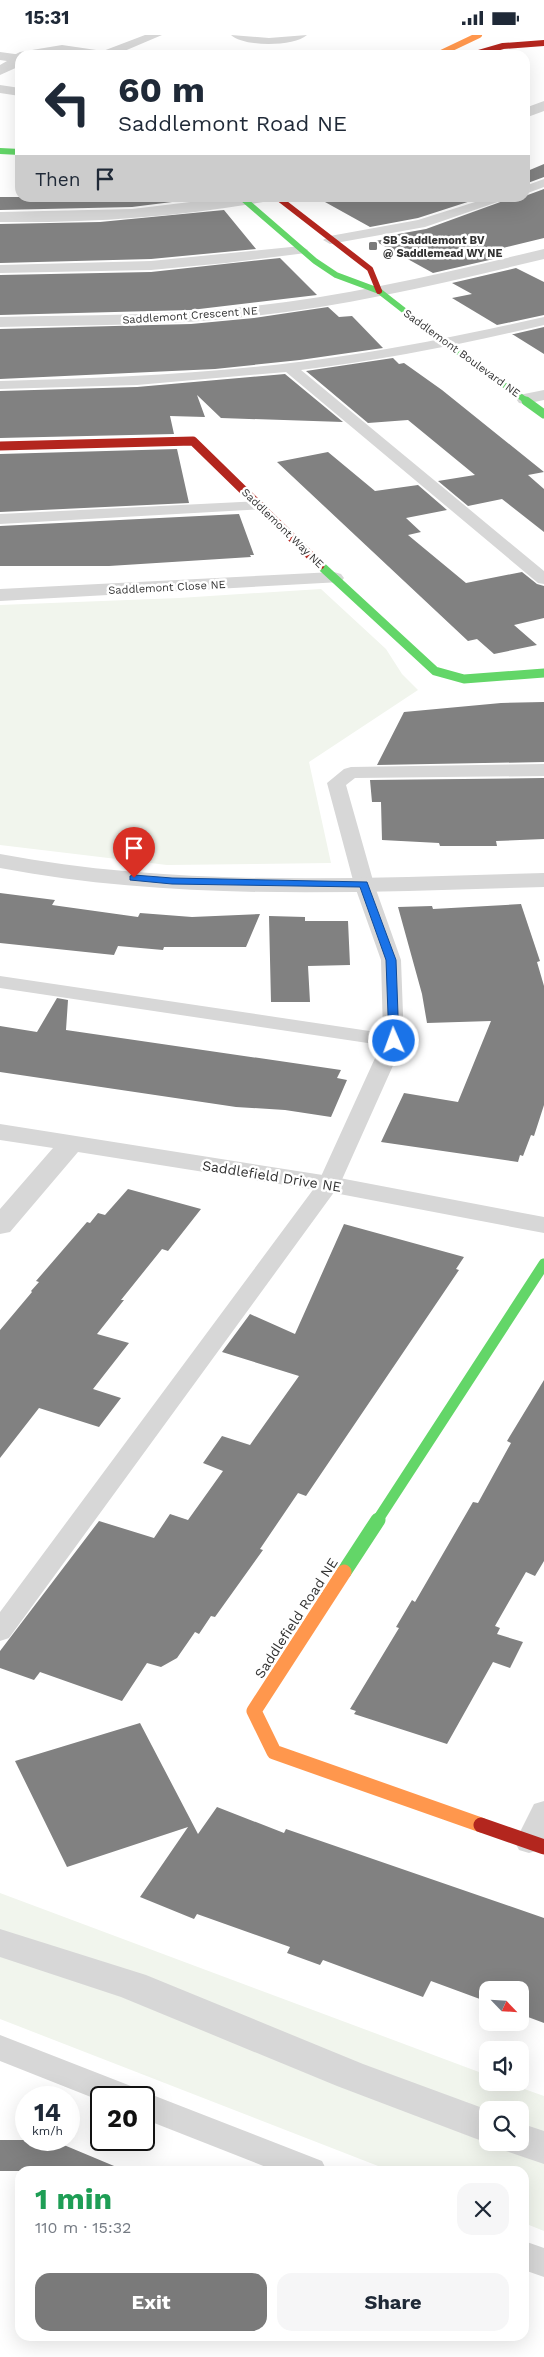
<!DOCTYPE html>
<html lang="en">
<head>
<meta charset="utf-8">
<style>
	:root { --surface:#fff; --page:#f6f6f7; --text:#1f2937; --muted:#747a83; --accent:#7a7a7a }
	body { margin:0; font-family:"Work Sans",sans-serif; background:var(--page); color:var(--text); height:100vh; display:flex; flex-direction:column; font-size:19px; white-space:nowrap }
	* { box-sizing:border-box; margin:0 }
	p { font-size:16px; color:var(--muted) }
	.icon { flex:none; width:28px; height:28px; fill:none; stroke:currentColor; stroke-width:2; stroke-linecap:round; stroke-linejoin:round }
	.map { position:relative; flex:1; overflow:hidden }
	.side { position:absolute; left:15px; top:2131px; width:514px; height:175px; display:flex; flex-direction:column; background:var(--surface); border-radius:15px; box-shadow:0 5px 20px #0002 }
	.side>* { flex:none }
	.top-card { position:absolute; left:15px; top:15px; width:515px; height:152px; border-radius:15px; box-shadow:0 5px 20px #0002; background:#fff; color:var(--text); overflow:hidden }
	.needle { width:32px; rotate:115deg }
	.tools { position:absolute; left:479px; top:1946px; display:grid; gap:10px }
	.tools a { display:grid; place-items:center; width:50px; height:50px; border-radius:10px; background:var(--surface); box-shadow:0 5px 20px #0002; font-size:25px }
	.speed { position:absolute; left:15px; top:2051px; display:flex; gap:10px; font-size:25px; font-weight:700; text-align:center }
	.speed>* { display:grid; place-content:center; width:65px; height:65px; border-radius:50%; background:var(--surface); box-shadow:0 5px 20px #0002; line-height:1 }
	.speed small { font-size:12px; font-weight:400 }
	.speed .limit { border:2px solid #111; border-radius:8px; background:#fff; color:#111 }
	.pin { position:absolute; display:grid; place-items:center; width:42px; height:42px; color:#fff; margin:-51px -21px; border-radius:50% 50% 50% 0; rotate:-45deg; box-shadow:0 0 5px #0007 }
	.pin .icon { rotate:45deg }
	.me { position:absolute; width:55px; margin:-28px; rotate:358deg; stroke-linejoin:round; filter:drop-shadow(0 0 4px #0008) }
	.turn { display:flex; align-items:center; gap:18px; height:105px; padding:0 20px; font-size:22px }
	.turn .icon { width:65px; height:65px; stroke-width:2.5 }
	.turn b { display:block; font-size:35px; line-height:42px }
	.then { display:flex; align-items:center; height:48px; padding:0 20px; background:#0003; gap:10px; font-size:19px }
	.round { display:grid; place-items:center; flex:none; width:52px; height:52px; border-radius:15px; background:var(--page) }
	.overview { display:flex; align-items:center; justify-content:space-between; height:85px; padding:0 20px }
	h1 { font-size:30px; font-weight:700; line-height:38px; color:#1e9e55 }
	.primary-button { display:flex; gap:10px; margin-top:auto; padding:10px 20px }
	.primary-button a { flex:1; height:58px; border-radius:15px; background:var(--accent); color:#fff; font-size:20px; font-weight:700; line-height:58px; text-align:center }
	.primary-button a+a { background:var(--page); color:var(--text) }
	.status { display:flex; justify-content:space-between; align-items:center; height:35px; padding:0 25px; background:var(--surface); direction:ltr }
	.status svg { height:14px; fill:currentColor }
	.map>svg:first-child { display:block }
	.green { fill:#f1f5ed; fill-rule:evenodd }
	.building { fill:#818181 }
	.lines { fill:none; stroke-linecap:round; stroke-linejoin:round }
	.lane { fill:#d7d7d7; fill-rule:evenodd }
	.street { fill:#d7d7d7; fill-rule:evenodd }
	.fast-far3 { stroke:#63d668; stroke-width:6 }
	.fast-far2 { stroke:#63d668; stroke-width:9 }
	.fast-far1 { stroke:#63d668; stroke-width:11 }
	.fast { stroke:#63d668; stroke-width:15 }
	.slow-far1 { stroke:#ff974d; stroke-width:6 }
	.slow { stroke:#ff974d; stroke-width:15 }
	.jam-far2 { stroke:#b3261e; stroke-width:6 }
	.jam-far1 { stroke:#b3261e; stroke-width:9 }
	.jam { stroke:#b3261e; stroke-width:15 }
	.route { fill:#1a73e8; stroke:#114b97 }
	.poi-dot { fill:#7a7a7a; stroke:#fff; stroke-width:2 }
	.labels { text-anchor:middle; stroke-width:5; stroke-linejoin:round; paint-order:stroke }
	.far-poi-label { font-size:11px; font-weight:bold; fill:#333; stroke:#fff; text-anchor:start }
	.far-street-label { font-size:11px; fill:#333; stroke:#fff }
	.street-label { font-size:14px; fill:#333; stroke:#fff }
</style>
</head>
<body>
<div class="status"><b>15:31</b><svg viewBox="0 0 49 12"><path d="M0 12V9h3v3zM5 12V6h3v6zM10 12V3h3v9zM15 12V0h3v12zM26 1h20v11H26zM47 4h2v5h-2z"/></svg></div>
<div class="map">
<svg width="544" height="2322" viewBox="0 0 544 2322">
	<rect width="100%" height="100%" fill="#fff"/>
	<!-- green -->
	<path class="green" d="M321,554L386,614L402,639L418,655L309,727L331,828L167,830L0,810V570L179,563Z
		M0,1858L487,2040L488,2048H507L544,2061V2196L524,2188V2136H391L0,1984ZM488,2075H520V2108H488Z"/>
	<!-- building -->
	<path class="building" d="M544,129V142L525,149V137Z
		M544,154V203L486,217L498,223L433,238L375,206L391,203L387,201L426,194L514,162H525V161Z
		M0,162H212L132,172L0,175Z
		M316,162H483L418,183L370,192Z
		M224,175L256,214L151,224L0,228V189L100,187Z
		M280,223L317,260L191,275L0,280V240L151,237Z
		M516,233L544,247V280L497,290L452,263L472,259L452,248Z
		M328,272L339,282L352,281L383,313L300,325L215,334L0,344V294L191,289L254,283Z
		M544,292V319L512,299H514Z
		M393,323L399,329L404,328L442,355L544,437L528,440L544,454V497L502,464L468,471L438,446L475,440L408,385L368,388L306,336Z
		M285,339L343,387L221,383L197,360L205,382L170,381L174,399L0,403V356L137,352Z
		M177,414L189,468L0,477V419Z
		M328,417L375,456L418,450L447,475L406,483L421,497L408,500L466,548L522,537L537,549L544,551V583L514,590L537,610L494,619L477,604L468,606L277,427Z
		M239,479L254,520H250L251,522L109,531H0V491Z
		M544,667V727L377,730L404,677L501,668Z
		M544,743V804L496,806L497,811H440L439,808L382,805L381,767H372L370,745Z
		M0,858L55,865L52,870L138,882L140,878L192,882L260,879L246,912H164L163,915L118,911L114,920L0,908Z
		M521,869L540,926L537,927L544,951V1070L534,1101L531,1100L523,1121L520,1120L518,1127L381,1107L404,1058L458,1067L491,986L427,988L422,959L398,872L432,871L433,874Z
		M269,881L305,882V886H348L350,930L308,931L310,967H271Z
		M57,963L68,965L66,995L341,1035L337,1043L347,1045L331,1082L285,1075L236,1072L0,1037V991L37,997Z
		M128,1154L201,1174L168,1216L162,1214L121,1265H124L97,1299L129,1308L93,1354L121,1363L99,1392L39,1373L0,1423V1295L32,1257L31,1256L39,1247L36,1246L87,1187L90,1188L98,1178L105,1180Z
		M344,1189L464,1222L456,1234L459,1235L306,1461L298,1458L260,1514L263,1515L215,1582L211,1581L199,1599L195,1597L177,1623L161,1632L147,1628L122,1666L40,1637L34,1645L0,1633V1616L99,1486L154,1503L170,1479L188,1485L223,1436L203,1428L222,1401L250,1410L299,1341L222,1317L250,1279L295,1299Z
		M544,1345V1526L535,1541L526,1537L495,1591L500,1593L497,1599L523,1607L510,1633L493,1627L447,1709L354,1679L356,1676L350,1674L399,1593L396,1592L412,1565L415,1567L473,1467L478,1468L511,1408L507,1406Z
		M140,1688L198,1799L217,1772L284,1798L286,1794L544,1883V1988L520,1979V1955H488V1967L431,1946L423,1962L323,1925L320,1930L287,1918L290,1912L197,1879L194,1884L140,1862L188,1792L67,1832L15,1726Z
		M0,2105H52L126,2136H0Z"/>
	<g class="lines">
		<!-- lane -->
		<path class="lane" d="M145,0H162L115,20H86L62,16L41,20H20V23L14,20L20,17L62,10L103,16Z
			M231,0L269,3L307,0C294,12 243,12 231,0Z
			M0,50L20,53V61L0,58Z
			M544,144V152L525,159V151Z
			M491,162H512L425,192L330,209L323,205L330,201L418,185Z
			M301,211L308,215L306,218L226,228L151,235L0,238V230L151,226Z
			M544,282V290C464,309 383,325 301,335L544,536V549L538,548L286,337L137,350L0,354V346C115,343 230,338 343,321C411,311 477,297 544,282Z
			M260,466L266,468L268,471L266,474L0,489V479Z
			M544,729V741L355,743L346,750L374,849L401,925L404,1006L340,1149L9,1603L0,1606V1577L318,1148L381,1010L0,953V941L383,998L381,925L354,849L327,748L344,734L351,732Z
			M544,1766V1806L539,1815L529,1818L519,1815L515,1807L534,1769Z
			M0,2000L136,2053L139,2059L144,2057L155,2061L322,2126L327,2136H276L144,2084V2062H101V2066L0,2026Z
			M524,2206L544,2213V2242L524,2235Z"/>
		<!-- street -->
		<path class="street" d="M0,17L22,20H20V31L0,40V30L7,26L0,25Z
			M544,66V76L525,83V73Z
			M232,162H270L263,167C176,182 89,188 0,187V177L132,174Z
			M544,214V224C448,247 352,270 254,281C170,291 85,290 0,292V282C85,280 170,281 254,271C352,260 448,237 544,214Z
			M544,355V365L525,369L519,368L516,364L519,360Z
			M334,537L341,539L344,543L341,547L0,566V554Z
			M0,819C178,853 364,843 544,838V852C364,857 178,867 0,833Z
			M0,1089L329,1141L544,1182V1198L329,1157L78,1117L10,1197L0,1199V1174L53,1113L0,1105Z
			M0,1894L146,1940L363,2029L488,2075V2108H490H488L474,2103L337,2051L121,1962L0,1922Z
			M520,2088L544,2096V2129L506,2116L502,2108H520Z"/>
		<!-- fast-far3 -->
		<path class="fast-far3" d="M0,116L20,117
			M241,162L315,226L336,240L379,256L447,309L528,367"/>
		<!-- fast-far2 -->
		<path class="fast-far2" d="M526,366L544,379
			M320,530L435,636L464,644L544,638"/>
		<!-- fast-far1 -->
		<path class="fast-far1" d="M377,1486L544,1229"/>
		<!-- fast -->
		<path class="fast" d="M344,1537L378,1485"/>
		<!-- slow-far1 -->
		<path class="slow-far1" d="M437,20L479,0"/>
		<!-- slow -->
		<path class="slow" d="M344,1537L254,1676L274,1717L481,1790"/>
		<!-- jam-far2 -->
		<path class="jam-far2" d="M472,20L503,11L544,8
			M277,162L370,234L379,256"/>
		<!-- jam-far1 -->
		<path class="jam-far1" d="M0,411L193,406L320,530"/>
		<!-- jam -->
		<path class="jam" d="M481,1790L544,1812"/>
	</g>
	<!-- route -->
	<path class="route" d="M134,840L172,843L367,847L396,925L399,1006L394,1009L389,1006L386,925L360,852L172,849L130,845V841Z"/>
	<!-- markers -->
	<rect class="poi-dot" x="368" y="206" width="10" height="10" rx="2.5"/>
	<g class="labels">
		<!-- far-poi labels -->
		<g class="far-poi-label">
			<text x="383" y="209">SB Saddlemont BV<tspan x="383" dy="13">@ Saddlemead WY NE</tspan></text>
		</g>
		<!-- far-street labels -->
		<g class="far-street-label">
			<text transform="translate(190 280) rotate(-4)" y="4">Saddlemont Crescent NE</text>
			<text transform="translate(462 318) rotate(36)" y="4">Saddlemont Boulevard NE</text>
			<text transform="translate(283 493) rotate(44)" y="4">Saddlemont Way NE</text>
			<text transform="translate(167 552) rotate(-3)" y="4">Saddlemont Close NE</text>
		</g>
		<!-- street labels -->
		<g class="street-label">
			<text transform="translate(272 1141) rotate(9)" y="5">Saddlefield Drive NE</text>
			<text transform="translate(296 1583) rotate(-57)" y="5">Saddlefield Road NE</text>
		</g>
	</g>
</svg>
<div class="tools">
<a><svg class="needle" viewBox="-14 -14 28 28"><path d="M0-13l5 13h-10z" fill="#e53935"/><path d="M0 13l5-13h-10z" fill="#747a83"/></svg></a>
<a><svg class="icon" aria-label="sound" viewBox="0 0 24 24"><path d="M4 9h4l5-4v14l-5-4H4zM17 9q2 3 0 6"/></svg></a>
<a><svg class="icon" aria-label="search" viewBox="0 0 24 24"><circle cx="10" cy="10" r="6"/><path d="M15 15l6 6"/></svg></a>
</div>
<div class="speed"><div>14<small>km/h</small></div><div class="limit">20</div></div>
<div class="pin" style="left:134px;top:843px;background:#d93025"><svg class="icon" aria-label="arrive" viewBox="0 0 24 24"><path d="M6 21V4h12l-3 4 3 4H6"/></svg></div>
<svg class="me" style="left:394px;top:1006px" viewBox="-20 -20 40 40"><circle r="17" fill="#1a73e8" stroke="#fff" stroke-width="3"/><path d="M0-11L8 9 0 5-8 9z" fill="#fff"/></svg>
<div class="top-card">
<div class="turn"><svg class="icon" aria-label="left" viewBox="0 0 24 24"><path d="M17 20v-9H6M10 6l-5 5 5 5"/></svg><div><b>60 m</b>Saddlemont Road NE</div></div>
<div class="then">Then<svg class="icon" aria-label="arrive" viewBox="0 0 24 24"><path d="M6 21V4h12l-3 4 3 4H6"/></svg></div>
</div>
<section class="side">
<div class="overview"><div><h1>1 min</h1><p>110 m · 15:32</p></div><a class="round"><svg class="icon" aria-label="close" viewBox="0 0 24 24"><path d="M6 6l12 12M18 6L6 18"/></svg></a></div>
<div class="primary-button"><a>Exit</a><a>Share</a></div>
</section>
</div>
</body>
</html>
